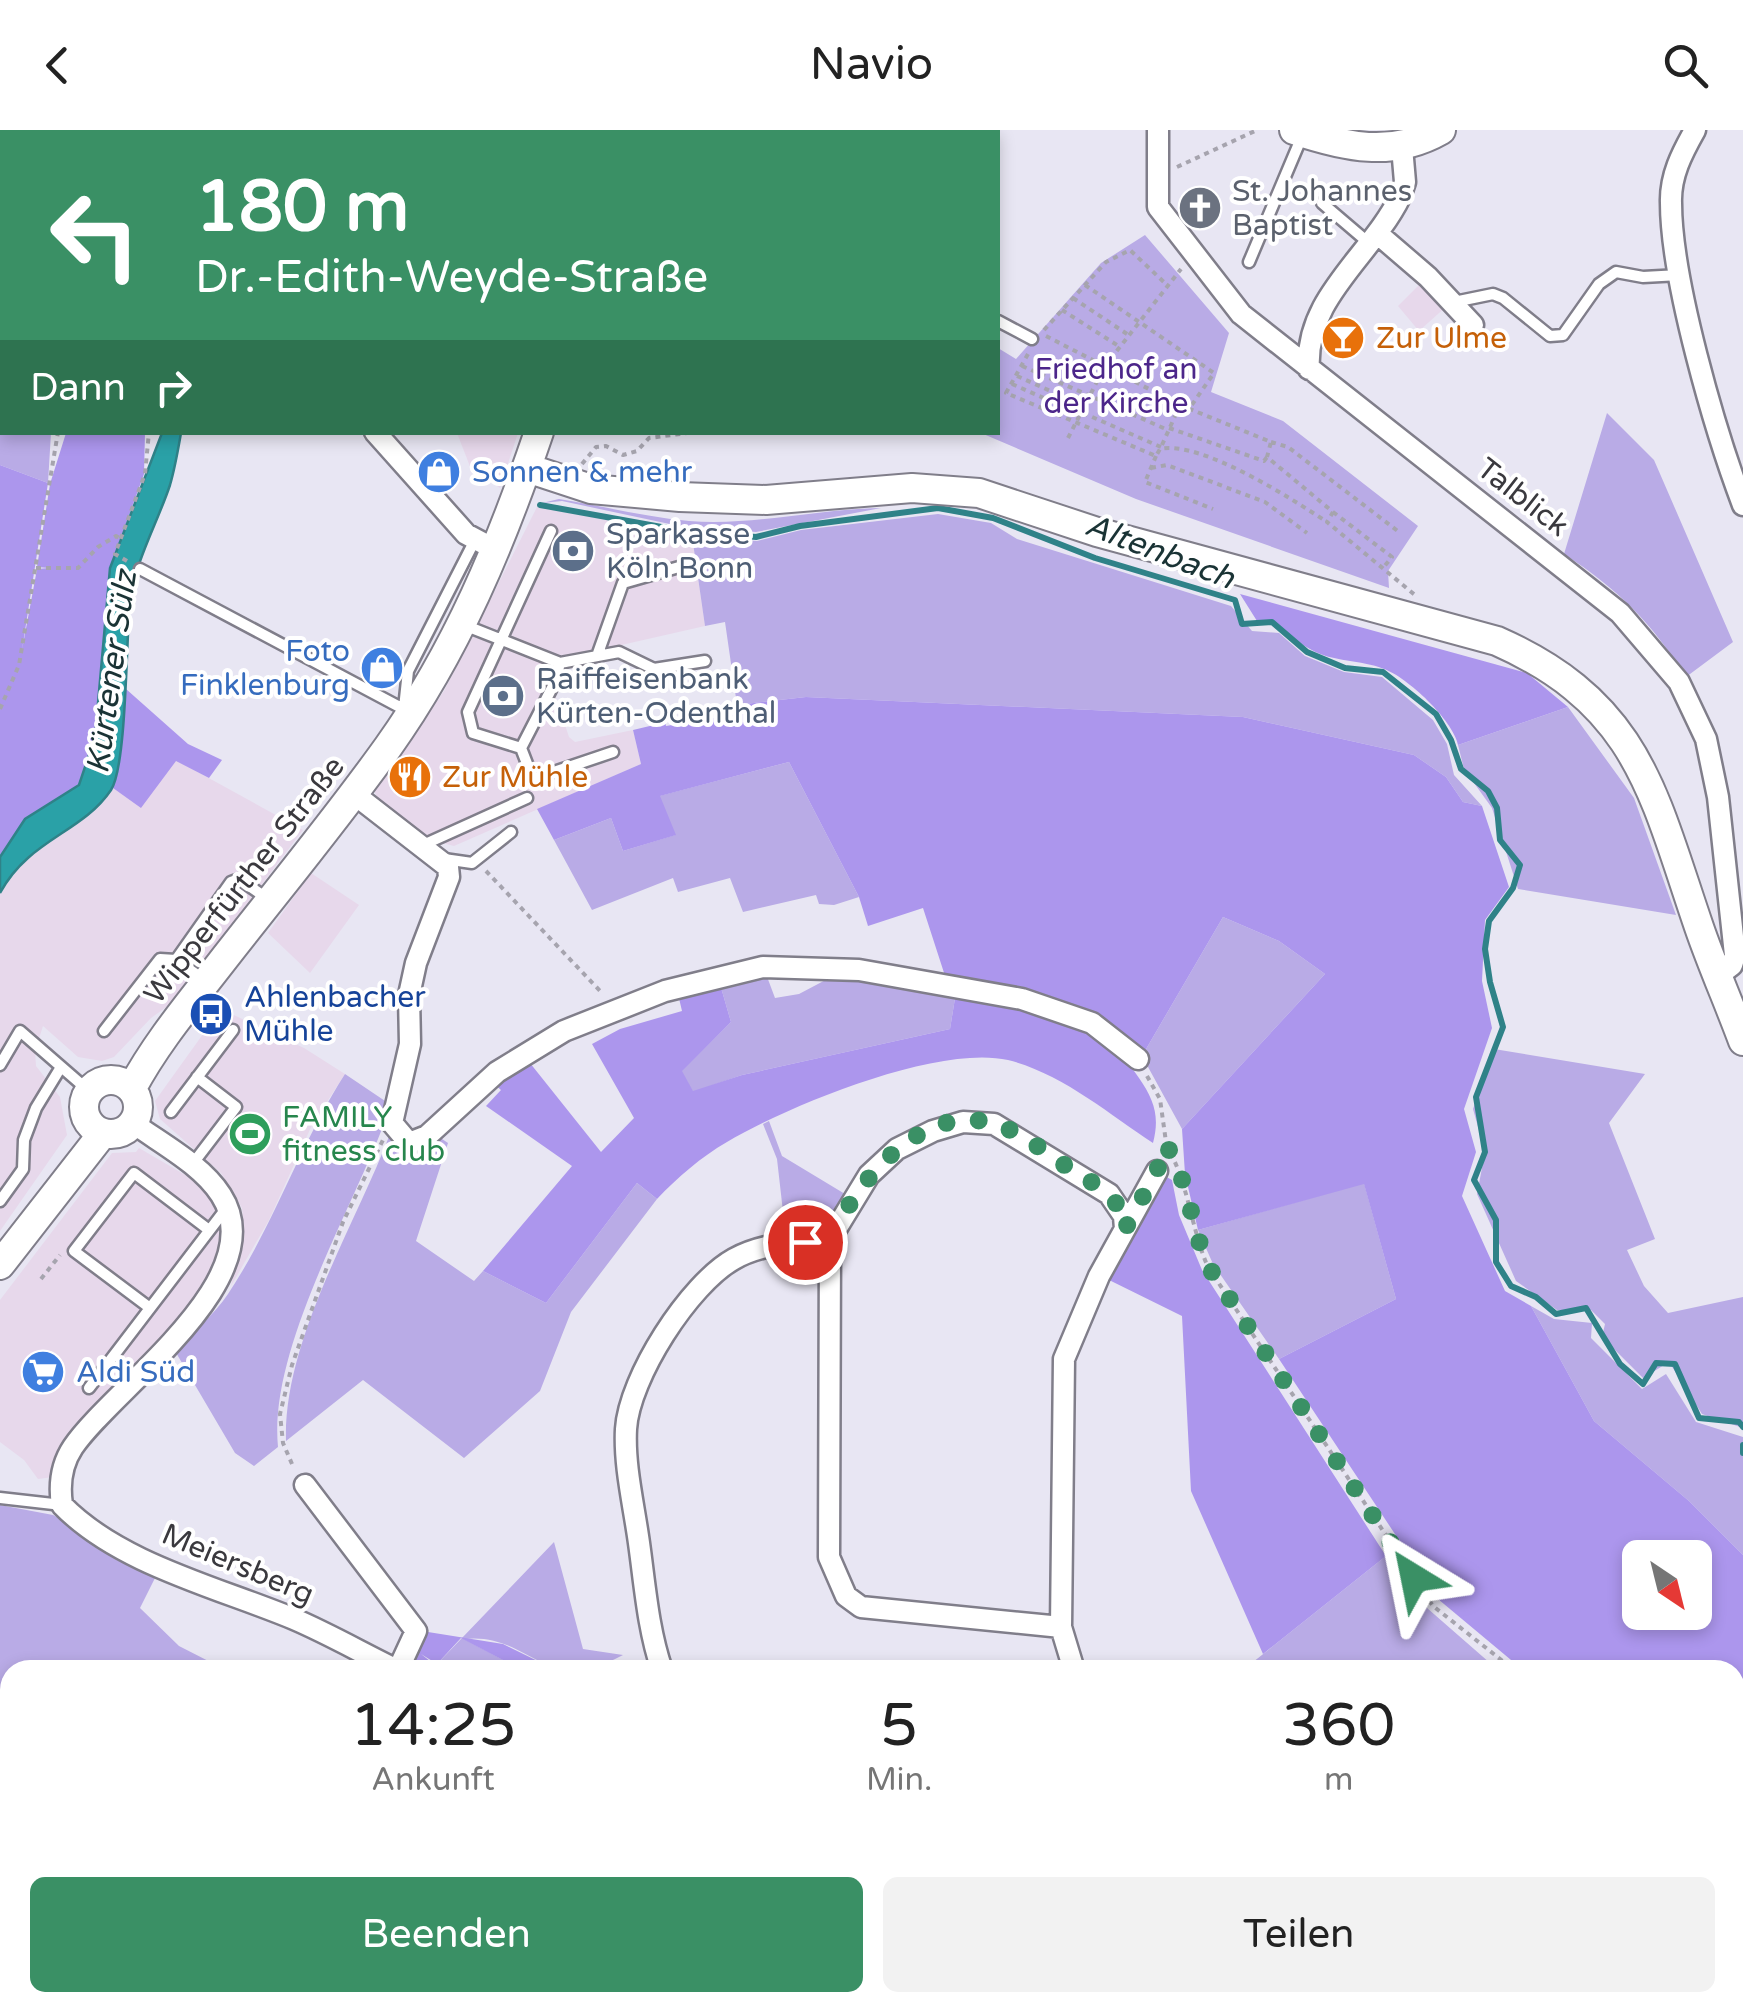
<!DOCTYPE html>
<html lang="de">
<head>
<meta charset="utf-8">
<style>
	:root { --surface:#fff; --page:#f2f2f2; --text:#222; --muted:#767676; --accent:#3a9065 }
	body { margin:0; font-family:"Varela Round",sans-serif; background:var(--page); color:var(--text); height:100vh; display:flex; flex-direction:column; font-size:38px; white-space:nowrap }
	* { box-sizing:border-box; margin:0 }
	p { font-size:32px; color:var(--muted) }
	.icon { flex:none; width:55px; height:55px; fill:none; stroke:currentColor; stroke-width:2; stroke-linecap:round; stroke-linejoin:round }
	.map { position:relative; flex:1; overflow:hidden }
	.sheet { position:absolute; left:0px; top:1530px; width:1745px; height:352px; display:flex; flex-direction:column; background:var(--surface); border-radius:30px 30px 0 0; box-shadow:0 5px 15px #0003 }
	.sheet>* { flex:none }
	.top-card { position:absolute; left:0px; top:0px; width:1000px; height:305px; box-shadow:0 5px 15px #0003; background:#3a9065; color:#fff; overflow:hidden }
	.needle { width:65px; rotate:145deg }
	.tools { position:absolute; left:1622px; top:1410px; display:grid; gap:20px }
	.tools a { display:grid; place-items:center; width:90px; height:90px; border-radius:15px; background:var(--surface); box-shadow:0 5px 15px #0003; font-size:50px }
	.pin { position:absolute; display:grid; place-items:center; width:85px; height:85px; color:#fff; margin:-42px; border:5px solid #fff; border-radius:50%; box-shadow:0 2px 10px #0007 }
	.me { position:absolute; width:110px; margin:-55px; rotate:325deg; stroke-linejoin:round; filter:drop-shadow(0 0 8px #0008) }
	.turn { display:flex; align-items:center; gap:35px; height:210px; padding:0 30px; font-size:45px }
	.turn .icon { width:130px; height:130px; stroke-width:2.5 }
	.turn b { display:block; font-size:70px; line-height:85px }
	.then { display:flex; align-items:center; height:95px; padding:0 30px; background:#0003; gap:20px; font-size:38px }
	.eta { display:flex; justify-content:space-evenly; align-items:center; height:170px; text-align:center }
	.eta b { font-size:60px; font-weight:600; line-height:70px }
	.primary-button { display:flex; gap:20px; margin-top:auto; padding:20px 30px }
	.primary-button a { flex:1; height:115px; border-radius:15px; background:var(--accent); color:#fff; font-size:40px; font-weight:600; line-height:115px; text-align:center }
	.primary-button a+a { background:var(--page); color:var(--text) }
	header { display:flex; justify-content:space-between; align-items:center; height:130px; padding:0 30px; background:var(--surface); font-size:45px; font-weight:600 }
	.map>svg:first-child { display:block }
	.commercial { fill:#e7d8eb }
	.green { fill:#b9abe6 }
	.forest { fill:#ac96ed; fill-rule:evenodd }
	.water { fill:#2aa1a7; stroke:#2f8288; stroke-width:2.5 }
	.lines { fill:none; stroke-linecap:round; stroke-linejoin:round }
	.stream { stroke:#2f8288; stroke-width:6 }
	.lane-casing { stroke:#807e8a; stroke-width:15 }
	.street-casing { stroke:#807e8a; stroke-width:25 }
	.secondary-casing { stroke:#807e8a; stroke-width:32 }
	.path { stroke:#a6a4ae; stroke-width:4; stroke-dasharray:5 5; stroke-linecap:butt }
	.lane { stroke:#fff; stroke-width:10 }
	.street { stroke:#fff; stroke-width:20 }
	.secondary { stroke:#fff; stroke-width:28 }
	.route { stroke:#3a9065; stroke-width:18; stroke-dasharray:0 32.4 }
	.labels { text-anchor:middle; stroke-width:8; stroke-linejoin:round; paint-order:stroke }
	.worship-label { font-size:30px; fill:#5b616d; stroke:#fff; text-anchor:start }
	.food-label { font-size:30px; fill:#c56008; stroke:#fff; text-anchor:start }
	.park-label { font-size:30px; fill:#4c268a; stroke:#fff }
	.shop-label { font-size:30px; fill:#366cbe; stroke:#fff; text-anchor:start }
	.street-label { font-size:30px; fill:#3a393e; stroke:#fff }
	.service-label { font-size:30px; fill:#4e5e75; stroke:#fff; text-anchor:start }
	.transit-label { font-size:30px; fill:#164399; stroke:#fff; text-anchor:start }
	.leisure-label { font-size:30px; fill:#27864d; stroke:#fff; text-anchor:start }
	.water-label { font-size:32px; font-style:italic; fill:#1a3335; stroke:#fff }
</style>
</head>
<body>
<header><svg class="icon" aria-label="back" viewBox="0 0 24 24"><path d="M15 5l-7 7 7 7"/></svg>Navio<svg class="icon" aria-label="search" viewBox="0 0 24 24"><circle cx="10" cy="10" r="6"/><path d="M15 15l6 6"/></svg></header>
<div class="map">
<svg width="1743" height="1881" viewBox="0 0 1743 1881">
	<rect width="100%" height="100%" fill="#e8e6f3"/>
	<!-- commercial -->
	<path class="commercial" d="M1423,151L1448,175L1419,201L1398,176Z
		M457,303H518L500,358L471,339Z
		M537,377L692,406L705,496L551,531V553L569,607L575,612L633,600L641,634L454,716L409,704L380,675L374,660L444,561Z
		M176,630L303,700L172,873L151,888L114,927L102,931L78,927L43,896L35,921L36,936L60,967L67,1005L0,1101V763L33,720L85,685L113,658L141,677Z
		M311,743L359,775L310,843L268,803Z
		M221,879L304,918L345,944L312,995L269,1090L231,1156L244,1099L242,1078L221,1043L160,989L155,971Z
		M139,1018L187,1046L216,1072L224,1096L220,1121L207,1152L177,1193L80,1293L62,1317L53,1347L38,1349L24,1330L0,1312V1170L112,1023L136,1022Z"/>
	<!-- green -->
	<path class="green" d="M0,0H146L2,2V302L51,303L48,353L0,335Z
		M1145,105L1229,203L1211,262L1283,291L1418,396L1388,441L1389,458L1136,369L981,303L998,302V218L1016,229L1101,133Z
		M1607,283L1654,330L1733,512L1686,547C1651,492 1619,460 1564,424Z
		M559,369C602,376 646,387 689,391C754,396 816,379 881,378L756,402L679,396L562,371L542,373Z
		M938,384L991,393L1017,409L1231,476L1252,501L1279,503L1305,526L1344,542L1382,547L1433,590L1447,614L1454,645L1482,676L1463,672L1446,647L1414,625L1243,587L806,567L737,575L725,492L705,496L692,406L757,411L801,400Z
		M1568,577L1634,668L1676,785L1518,759L1492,678L1464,639L1458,615Z
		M789,632L859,767L834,775L819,774L816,765L743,782L730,748L678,762L673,748L592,780L554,710L611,688L623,721L675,705L659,666Z
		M1223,787L1279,811L1325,844L1182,999L1142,926Z
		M766,844L775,868L799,864L835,845L956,862L950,899L742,945L693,962L681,941L731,892L720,854Z
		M1494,919L1645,944L1609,993L1655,1109L1627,1120L1644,1156L1668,1183L1743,1167V1298L1702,1284L1669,1232L1643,1248L1602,1207L1605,1194L1591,1180H1557L1516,1151L1477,1064L1485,1022L1473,979Z
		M345,944L391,975C358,1071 268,1216 278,1317L254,1336L235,1323L175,1221C192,1203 214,1185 228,1164C274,1095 300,1014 345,944Z
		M769,991L782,1026L845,1064L829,1099L786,1108L777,1029L763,994Z
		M390,1004L436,1005L448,1013L416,1111L474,1151L483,1141L546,1173L637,1053L657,1069L571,1182L540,1261L464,1328L363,1250L286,1311C283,1211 355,1096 390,1004Z
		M1364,1053L1396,1169L1279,1229L1213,1134L1198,1100Z
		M1531,1176L1554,1189L1592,1193L1591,1208L1642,1259L1666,1244L1696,1292L1743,1307V1425L1689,1371L1594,1291Z
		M0,1375L53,1385L159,1440L140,1478L179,1516L226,1540H10V1872H736L738,1881H596L582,1873L555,1881H0Z
		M554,1412L583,1519L623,1525C542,1569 532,1502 464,1509L522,1540H451L437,1534Z
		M1386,1426L1427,1478L1498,1540H1243Z
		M1735,1728L1743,1736V1871L1724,1881H1368L1363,1873L1735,1872Z"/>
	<!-- forest -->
	<path class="forest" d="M66,303H145L144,344L110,438L95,607L79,655L25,689L0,727V335L48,353L22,520L37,439L49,438L37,437L50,354Z
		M1240,464L1527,543L1568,577L1458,615C1453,590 1407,547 1384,539C1360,529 1334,533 1310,519C1286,505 1287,496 1257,491Z
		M126,559L188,614L222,630L209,648L176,631L141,678L113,658Z
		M806,567L1243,587L1414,625L1446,647L1463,672L1482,676L1509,757L1485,790L1482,851L1492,898L1464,979L1476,1022L1462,1066L1505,1161L1531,1176L1594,1291L1689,1371L1743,1425V1716L1735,1707V1540H1523L1438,1469L1279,1229L1396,1169L1364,1054L1198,1100L1185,1044L1182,999L1325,844L1279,811L1223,787L1142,926L1096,888L947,852L923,778L868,796L859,767L789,632L660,666L676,705L623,721L611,688L554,710L537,679L641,634L633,600L654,595L655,588L664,586L666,596L738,584L737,575ZM1640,1428H1695V1482H1640Z
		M720,854L731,892L682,941L693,961L742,945L950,899L956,862C1023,882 1098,885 1139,948C1154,970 1160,986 1153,1013C1109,984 1061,943 1008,930C939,914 789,975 727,1012C701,1027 678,1047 657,1069L637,1053L546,1173L483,1141L572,1036L486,976L501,960L491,951L526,928L601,1022L634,988L592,914L620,899L682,881L678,864Z
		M1163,1045L1172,1050L1179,1085L1202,1140L1386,1426L1263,1524L1191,1361L1182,1186L1107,1149Z
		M428,1502L503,1514L556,1540H522L461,1508L437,1534L421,1524L435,1535L431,1540H413L415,1521Z
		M788,1873H933L934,1881H789Z"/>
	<!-- water -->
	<path class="water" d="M162,303H181C178,320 175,338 170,355C157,394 136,429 130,471C126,508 127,635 111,660C82,703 29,709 0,763V727L25,689L79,655L95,607L110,438Z"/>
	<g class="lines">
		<!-- stream -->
		<path class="stream" d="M540,375L678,400L756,407L800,396L938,378L993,388L1095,428L1235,470L1242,494L1272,492L1307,522L1345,538L1383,542L1436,584L1451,610L1461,639L1488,661L1497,678L1500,710L1520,735L1513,758L1489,791L1485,819L1490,852L1503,897L1476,967L1485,1022L1474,1050L1496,1090V1132L1511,1156L1536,1167L1556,1184L1586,1178L1620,1234L1643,1254L1656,1233L1675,1234L1699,1288L1739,1292L1743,1297
			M1743,1315V1323"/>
		<!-- lane casing -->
		<g class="lane-casing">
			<path id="lane" d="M488,2L489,0
				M584,2L585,0
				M1322,73L1370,114
				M1249,132L1303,4
				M1454,172L1493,164L1503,168L1550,206L1563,205L1599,154L1616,142L1643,147L1680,145
				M998,191L1032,209
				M551,401L468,582L473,603L521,618L533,649L613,622
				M140,439L411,583
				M464,495L560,533L619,522L654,539L705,531
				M597,526L623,453L686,435
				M404,578L408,541L475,410
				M521,618L555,552L560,533
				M423,715L527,668
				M444,729L472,733L511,702
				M176,830L231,752L239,749L268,769
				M104,901L160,829L176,830L206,851
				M0,935L20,901L89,961
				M171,982L233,900
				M191,1036L236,977L197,947
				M0,1071L23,1039L24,1010L36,978L61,937
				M150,1178L74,1121L134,1043L209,1100
				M89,1258L225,1080
				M0,1368L62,1375"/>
		</g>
		<!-- street casing -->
		<g class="street-casing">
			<path id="street" d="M1158,0V77L1241,184L1620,483L1679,552L1706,609L1718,667L1735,825L1732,835L1719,845
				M1695,0C1682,23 1670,46 1671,73C1671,150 1715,301 1743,375
				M950,2L952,0
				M1378,104L1428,147L1473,195
				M1309,239C1304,168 1371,126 1400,67L1405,52L1402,17
				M375,302L466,404L496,420
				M354,664L448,737L449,747L416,833L409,865L410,914L392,993L409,1013L427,1006L497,942L564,901L665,861L763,837L859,840L1022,869L1092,893L1138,929
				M133,993C162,1014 202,1035 221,1065C275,1149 113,1258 73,1317C61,1335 59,1355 62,1375C119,1434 220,1458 294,1489C329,1504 362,1523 397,1540
				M305,1355L416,1501L398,1540
				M1061,1497L861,1477L846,1466L829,1427L830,1109L869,1045L897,1019L933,1001L963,992L994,994L1109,1064L1124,1086L1125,1099
				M662,1540C648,1499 645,1456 639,1413C634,1376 624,1336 626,1299C629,1248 689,1154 734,1129C762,1113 798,1112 830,1109
				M1074,1540L1061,1497L1064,1229L1099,1146L1157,1041
				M749,1872L750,1881
				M1038,1872L1040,1881"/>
		</g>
		<!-- secondary casing -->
		<g class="secondary-casing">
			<path id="secondary" d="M1294,0C1345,17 1392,28 1441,0
				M633,2L634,0
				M527,338L591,359L680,367L766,370L912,358L979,363L1097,402L1497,511C1639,574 1653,663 1699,797C1712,835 1729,873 1743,911
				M84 977a27 27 0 1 1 54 0a27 27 0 1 1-54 0Z
				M132,958C156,913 189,874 220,834C276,762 335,691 388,617C457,520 501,414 539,302
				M0,1135L103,1003"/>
		</g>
		<!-- path -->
		<path class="path" d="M355,0H362
			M435,0L443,2
			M153,2L154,0
			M237,2V0
			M1177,37L1257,0
			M1085,155L1214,243L1189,279
			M1073,168L1127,204
			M1062,180L1117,215
			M1044,200L1106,132L1130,120L1167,155
			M1046,206L1180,275L1271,312L1267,327L1333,382L1327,392L1415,465
			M1028,224L1006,263L1156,326L1160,319C1201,310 1292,369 1327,392
			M1022,236L1168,300
			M1017,246L1084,276
			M1012,254L1080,284
			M1083,283L1161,317
			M1169,298L1264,331L1267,327
			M1068,308L1105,236L1181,139
			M1271,312L1288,317L1399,402
			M1162,315L1180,275
			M1156,326L1145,352L1213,379
			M582,334L596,317L606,316L623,325L637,321L649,308L695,302
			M1151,338L1167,335L1265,372L1307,403
			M1333,382L1392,427L1383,438
			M127,431L115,424L145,344L149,302
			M36,438H78L98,417L116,406L121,409
			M0,579L19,535L58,302
			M486,741L603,864
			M1147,946L1160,969L1166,1012
			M1165,1015C1187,1044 1191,1100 1208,1137L1433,1476L1514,1540
			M41,1149L60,1125
			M292,1334L283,1313L280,1284L292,1235L343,1092L383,1010
			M1735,1718L1743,1727
			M1352,1872L1358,1881"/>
		<!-- lane -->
		<use href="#lane" class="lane"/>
		<!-- street -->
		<use href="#street" class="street"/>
		<!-- secondary -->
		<use href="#secondary" class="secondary"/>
	</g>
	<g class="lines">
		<!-- route -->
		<path class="route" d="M805,1112L830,1109C857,1053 919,973 992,993C1021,1001 1047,1024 1072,1040C1096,1055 1123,1067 1125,1099L1157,1041L1165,1014C1187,1043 1192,1100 1208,1136L1414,1448"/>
	</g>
	<!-- icons -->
	<defs>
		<g id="church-disc" transform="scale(2.25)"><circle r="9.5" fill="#6b7280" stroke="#fff"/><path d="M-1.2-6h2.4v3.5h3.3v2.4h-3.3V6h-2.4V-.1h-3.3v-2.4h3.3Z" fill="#fff"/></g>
		<g id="bar-disc" transform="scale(2.25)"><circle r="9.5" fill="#e8710a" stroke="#fff"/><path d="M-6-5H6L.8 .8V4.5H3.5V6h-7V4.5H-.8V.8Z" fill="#fff"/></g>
		<g id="shop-disc" transform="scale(2.25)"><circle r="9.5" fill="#3f7fe0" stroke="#fff"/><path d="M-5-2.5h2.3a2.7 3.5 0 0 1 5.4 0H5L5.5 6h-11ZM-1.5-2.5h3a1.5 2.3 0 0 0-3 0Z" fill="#fff"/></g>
		<g id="bank-disc" transform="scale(2.25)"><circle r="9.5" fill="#5c6f8a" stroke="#fff"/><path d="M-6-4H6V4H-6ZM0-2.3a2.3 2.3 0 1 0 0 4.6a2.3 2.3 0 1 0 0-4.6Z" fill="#fff"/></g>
		<g id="restaurant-disc" transform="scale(2.25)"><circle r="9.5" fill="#e8710a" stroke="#fff"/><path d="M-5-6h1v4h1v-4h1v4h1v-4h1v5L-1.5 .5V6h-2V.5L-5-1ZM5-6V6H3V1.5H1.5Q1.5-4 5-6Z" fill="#fff"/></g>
		<g id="bus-disc" transform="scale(2.25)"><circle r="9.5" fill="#1a4fb4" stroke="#fff"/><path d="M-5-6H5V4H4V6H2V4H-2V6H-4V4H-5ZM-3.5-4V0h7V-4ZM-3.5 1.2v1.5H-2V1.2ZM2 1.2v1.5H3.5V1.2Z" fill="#fff"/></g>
		<g id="stadium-disc" transform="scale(2.25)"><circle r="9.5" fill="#2e9e5b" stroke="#fff"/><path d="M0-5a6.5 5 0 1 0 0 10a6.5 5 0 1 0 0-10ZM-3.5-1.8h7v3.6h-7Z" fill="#fff"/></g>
		<g id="supermarket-disc" transform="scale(2.25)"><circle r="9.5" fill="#3f7fe0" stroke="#fff"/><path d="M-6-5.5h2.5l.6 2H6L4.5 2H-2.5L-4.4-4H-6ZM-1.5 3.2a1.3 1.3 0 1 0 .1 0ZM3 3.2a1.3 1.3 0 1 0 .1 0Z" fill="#fff"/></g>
	</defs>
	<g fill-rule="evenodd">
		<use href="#church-disc" x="1200" y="78"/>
		<use href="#bar-disc" x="1343" y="208"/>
		<use href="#shop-disc" x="439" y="342"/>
		<use href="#bank-disc" x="573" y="421"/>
		<use href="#shop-disc" x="382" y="538"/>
		<use href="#bank-disc" x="503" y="566"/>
		<use href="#restaurant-disc" x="410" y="647"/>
		<use href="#bus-disc" x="211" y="884"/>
		<use href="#stadium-disc" x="250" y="1004"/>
		<use href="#supermarket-disc" x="43" y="1242"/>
	</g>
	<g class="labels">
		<!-- worship labels -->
		<g class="worship-label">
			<text x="1232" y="71">St. Johannes<tspan x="1232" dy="34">Baptist</tspan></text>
		</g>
		<!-- food labels -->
		<g class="food-label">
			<text x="1376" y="218">Zur Ulme</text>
			<text x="442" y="657">Zur Mühle</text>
		</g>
		<!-- park labels -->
		<g class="park-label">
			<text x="1116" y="249">Friedhof an<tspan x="1116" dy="34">der Kirche</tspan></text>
		</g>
		<!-- shop labels -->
		<g class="shop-label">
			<text x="472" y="352">Sonnen &amp; mehr</text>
			<text x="350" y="531" text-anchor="end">Foto<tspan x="350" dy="34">Finklenburg</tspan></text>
			<text x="76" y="1252">Aldi Süd</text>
		</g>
		<!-- street labels -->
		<g class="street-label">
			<text transform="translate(1523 367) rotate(38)" y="10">Talblick</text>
			<text transform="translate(244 750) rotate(-52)" y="10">Wipperfürther Straße</text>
			<text transform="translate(238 1434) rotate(23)" y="10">Meiersberg</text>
		</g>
		<!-- service labels -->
		<g class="service-label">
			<text x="606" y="414">Sparkasse<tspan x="606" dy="34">Köln Bonn</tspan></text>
			<text x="536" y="559">Raiffeisenbank<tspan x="536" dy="34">Kürten-Odenthal</tspan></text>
		</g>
		<!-- transit labels -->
		<g class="transit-label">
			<text x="244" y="877">Ahlenbacher<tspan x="244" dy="34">Mühle</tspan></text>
		</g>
		<!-- leisure labels -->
		<g class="leisure-label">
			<text x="282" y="997">FAMILY<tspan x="282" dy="34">fitness club</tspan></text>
		</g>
		<!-- water labels -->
		<g class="water-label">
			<text transform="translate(1160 421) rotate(21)" y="11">Altenbach</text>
			<text transform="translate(111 542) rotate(-82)" y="11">Kürtener Sülz</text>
		</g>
	</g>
</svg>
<div class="tools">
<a><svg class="needle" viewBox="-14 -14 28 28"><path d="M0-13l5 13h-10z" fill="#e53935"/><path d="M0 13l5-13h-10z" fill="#767676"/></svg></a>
</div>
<div class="pin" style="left:805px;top:1112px;background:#d93025"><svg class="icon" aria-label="arrive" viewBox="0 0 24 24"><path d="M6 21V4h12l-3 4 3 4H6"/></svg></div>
<svg class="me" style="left:1414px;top:1448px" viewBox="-20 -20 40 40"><path d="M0-17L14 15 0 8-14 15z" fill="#3a9065" stroke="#fff" stroke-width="4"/></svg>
<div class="top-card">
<div class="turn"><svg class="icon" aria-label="left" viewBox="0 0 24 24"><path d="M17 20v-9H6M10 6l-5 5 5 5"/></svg><div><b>180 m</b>Dr.-Edith-Weyde-Straße</div></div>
<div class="then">Dann<svg class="icon" aria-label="right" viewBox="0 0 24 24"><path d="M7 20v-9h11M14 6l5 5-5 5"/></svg></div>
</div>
<section class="sheet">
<div class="eta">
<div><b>14:25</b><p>Ankunft</p></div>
<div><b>5</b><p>Min.</p></div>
<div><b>360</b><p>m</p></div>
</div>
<div class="primary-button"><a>Beenden</a><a>Teilen</a></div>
</section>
</div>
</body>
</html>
